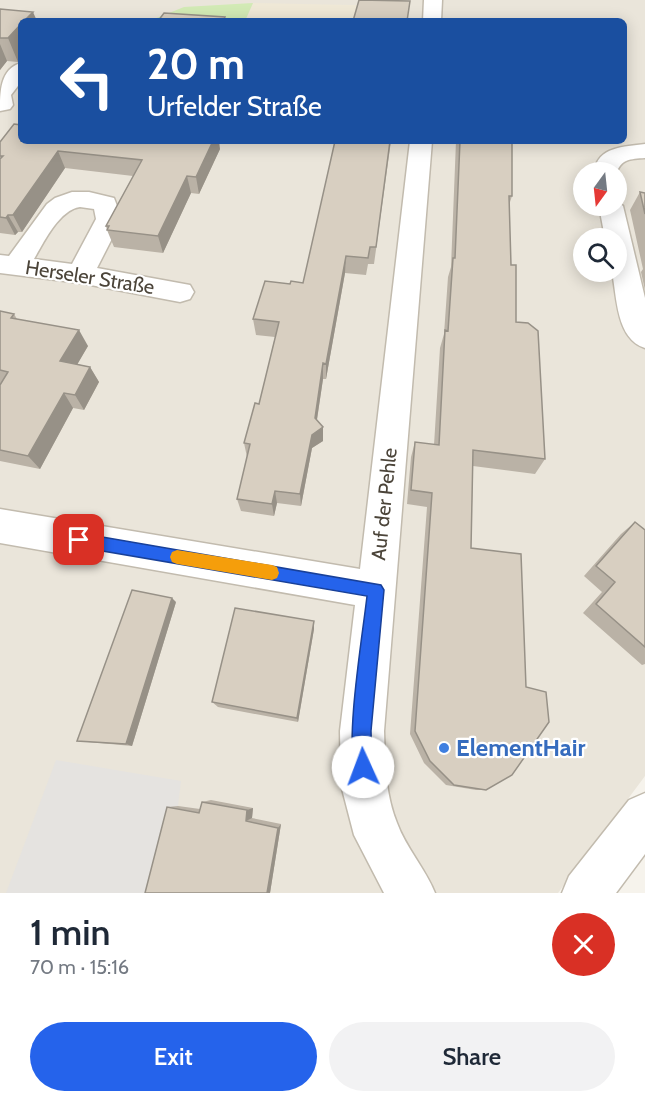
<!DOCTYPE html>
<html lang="en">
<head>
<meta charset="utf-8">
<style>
	:root { --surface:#fff; --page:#f2f2f3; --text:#1f2937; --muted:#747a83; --accent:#2563eb }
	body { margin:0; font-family:Cabin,sans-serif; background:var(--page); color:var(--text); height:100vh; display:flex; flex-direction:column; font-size:22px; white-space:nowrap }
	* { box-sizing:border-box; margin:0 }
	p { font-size:20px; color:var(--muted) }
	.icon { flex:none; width:33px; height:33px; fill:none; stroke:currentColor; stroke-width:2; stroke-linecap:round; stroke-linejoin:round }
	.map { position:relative; height:893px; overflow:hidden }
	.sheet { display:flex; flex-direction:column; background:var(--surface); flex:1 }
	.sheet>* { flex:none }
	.top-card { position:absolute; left:18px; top:18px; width:609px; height:126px; border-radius:9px; box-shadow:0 3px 15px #0003; background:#1a4fa0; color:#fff; overflow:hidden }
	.needle { width:39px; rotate:195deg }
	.fabs { position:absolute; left:573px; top:162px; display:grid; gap:12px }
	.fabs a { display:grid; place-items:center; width:54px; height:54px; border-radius:50%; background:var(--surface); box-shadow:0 3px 15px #0003; font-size:30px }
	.pin { position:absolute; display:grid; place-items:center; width:51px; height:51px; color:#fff; margin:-26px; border-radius:12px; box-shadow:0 3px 9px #0006 }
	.me { position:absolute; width:66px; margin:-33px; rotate:358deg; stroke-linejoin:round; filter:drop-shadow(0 0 4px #0008) }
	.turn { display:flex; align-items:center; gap:21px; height:126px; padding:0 30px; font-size:27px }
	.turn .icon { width:78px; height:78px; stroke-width:2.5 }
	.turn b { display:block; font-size:42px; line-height:51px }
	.round { display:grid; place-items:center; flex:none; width:63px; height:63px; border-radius:32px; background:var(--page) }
	.summary { display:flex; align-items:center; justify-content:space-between; height:102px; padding:0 30px }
	h1 { font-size:36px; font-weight:600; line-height:45px }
	.primary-button { display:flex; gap:12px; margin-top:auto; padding:12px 30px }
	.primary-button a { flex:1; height:69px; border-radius:36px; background:var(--accent); color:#fff; font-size:24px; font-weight:600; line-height:69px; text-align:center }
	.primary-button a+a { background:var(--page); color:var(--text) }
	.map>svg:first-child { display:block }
	.residential { fill:#eae5da; fill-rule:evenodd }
	.education { fill:#efe8d6 }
	.green { fill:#d2eab5 }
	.parking { fill:#e5e3e0 }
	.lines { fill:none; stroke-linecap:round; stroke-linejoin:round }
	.minor-casing { stroke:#c2bbae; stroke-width:3 }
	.minor { fill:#fff; fill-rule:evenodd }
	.wall { fill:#bab2a6 }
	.shaded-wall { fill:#979187 }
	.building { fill:#d8cfc1; stroke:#979187; stroke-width:1.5 }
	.route { fill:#2563eb; stroke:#184099; stroke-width:1.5 }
	.slow { fill:#f59e0b }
	.shop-dot { fill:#3f7fe0; stroke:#fff; stroke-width:2 }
	.labels { text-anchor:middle; stroke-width:4.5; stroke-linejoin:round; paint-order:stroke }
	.street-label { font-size:20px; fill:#4b4439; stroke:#fff }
	.near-shop-label { font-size:24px; font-weight:bold; fill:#366cbe; stroke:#fff; text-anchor:start }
</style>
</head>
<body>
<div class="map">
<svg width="645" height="893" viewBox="0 0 645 893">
	<rect width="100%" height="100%" fill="#f6f3ec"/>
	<!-- residential -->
	<path class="residential" d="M0,0H645V776L558,893H0ZM21,21H624V141H21ZM584,172H616V206H584ZM584,238H616V272H584Z"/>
	<!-- education -->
	<path class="education" d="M253,3L400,6V11L409,12L408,21H245Z"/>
	<!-- green -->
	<path class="green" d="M253,3L245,21H149L184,7Z"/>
	<!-- parking -->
	<path class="parking" d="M56,760L181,781L178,806L157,893H6Z"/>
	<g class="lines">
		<!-- minor casing -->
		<g class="minor-casing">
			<path id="minor" d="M424,0H442L441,21H423Z
				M21,63V82L11,95L13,105L10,109L0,111C0,92 0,69 21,63Z
				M410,141H432L384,731C385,763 385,793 397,823C406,848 425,868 435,893H384L354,835L341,785L340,731L355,605L0,543V509L360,569Z
				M645,144V158C630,159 621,159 616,174L594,172C598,146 624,147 645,144Z
				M72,192H89L114,198L122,219L97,268L190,285L194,292L190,299L180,302L80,283L0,273V255L9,256L47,204L55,198ZM80,207L94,209L96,219L72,264L34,259C44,242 59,210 80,207Z
				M616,200L623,206L645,298V348C616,339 617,297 612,272H616V238H605L599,206H616Z
				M645,793V854L616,893H562L569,876L629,800Z"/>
		</g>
		<!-- minor -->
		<use href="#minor" class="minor"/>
	</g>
	<!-- wall -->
	<path class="wall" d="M0,9L21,21V58L18,62L7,61L0,70Z
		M391,141L374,264H368L366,275L345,273L326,379H323L317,420L323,441L312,448L301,506L277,503L274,516L241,511L237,499L247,457L244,443L259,404L275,337L256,335L253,319L290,284L303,283Z
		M456,141H512V196L509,205L511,265L516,322L545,459L535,474L473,466L471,548L486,790H476L446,785L424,763L410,734L427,507L407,504L411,457L415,442L434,445L440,348L444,334L448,277L451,267Z
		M0,142L220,149L199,194L191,193L163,253L114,247L107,230L106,226L133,176L65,168L22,232H18L15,235L0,233Z
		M640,192L645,193V290L641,272L643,269L630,210Z
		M0,311L14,314L17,319L88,346L77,364L90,367L99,382L84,410L73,408L40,469L0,461Z
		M635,522L645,530V664L642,665L583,613L602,592L584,576L621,534Z
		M176,602L132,746L77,741Z
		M314,621V629L298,722L218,707L212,702Z
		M211,800L253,808L252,818L281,824L270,893H145L167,807L178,806L200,809L202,802Z"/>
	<!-- shaded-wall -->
	<path class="shaded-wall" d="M33,12L37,21H24Z
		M21,24V58L18,62L8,38Z
		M0,44L7,61L0,70Z
		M213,141H219L220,149L199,194L196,177Z
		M58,151L65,168L22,232L13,215Z
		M187,176L191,193L163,253L158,236Z
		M8,215L18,232L15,235L6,218Z
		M346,256L345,273L326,379V364Z
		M79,330L88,346L70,377L60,361Z
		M323,363V379L315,432V418Z
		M90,367L99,382L84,410L75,395Z
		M64,393L73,408L40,469L28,456Z
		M323,427V441L312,448L301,506L300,494L312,435Z
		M275,491L277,503L274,516L272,504Z
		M172,598L176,602L132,746L126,744Z
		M314,621V629L298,722L297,718Z
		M253,808L252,818L246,821L247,810Z
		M281,824L270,893H267L278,828Z"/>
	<!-- building -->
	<path class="building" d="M359,0L410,1L407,21H353Z
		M0,9L33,12L24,21H21V24L8,38H0Z
		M164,13L225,17L223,21H158Z
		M14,124L21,125V141H213L196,177L187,176L158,236L107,230L109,226H106L142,160L58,151L13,215H8L6,218L0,217V159L3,156H0V142Z
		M335,141H390L376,247H370L368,258L346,256L326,364L323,363L315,418L323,427L312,435L300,494L275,491L272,504L237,499L250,444L244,443L255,403L259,404L279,322L253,319L265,281L290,284L291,281L303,283Z
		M460,141H512V196H509L511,265H516V322L528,323L538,331L545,459L473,450L471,548L521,554L526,687L546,692L549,722L512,775L486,790L454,785L430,761L415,731L432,493L411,490L415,442L439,445L445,330L448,331L453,258H455Z
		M640,192L645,193V214Z
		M0,311L14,314L11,318L79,330L60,361L90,367L75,395L64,393L28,456L0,450V385L8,372L0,370Z
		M635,522L645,530V647L596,604L615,582L596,566Z
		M132,590L172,598L126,744L77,741Z
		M235,608L314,621L297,718L212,702Z
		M202,802L247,810L246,821L278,828L267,893H145L167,807L199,813Z"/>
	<!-- route -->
	<path class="route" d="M79,533L381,585L384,590L371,731L372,767L369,774L363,777L356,774C344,745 363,633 367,596L79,547L74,545L72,540L74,535Z"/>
	<!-- slow -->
	<path class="slow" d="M177,550L272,565L277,567L279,573L277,578L272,580L177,564L172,562L170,557L172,552Z"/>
	<!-- markers -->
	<circle class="shop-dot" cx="444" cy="748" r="6"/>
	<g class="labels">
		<!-- street labels -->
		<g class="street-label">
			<text transform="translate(90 277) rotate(9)" y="7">Herseler Straße</text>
			<text transform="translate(384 504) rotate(-84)" y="7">Auf der Pehle</text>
		</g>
		<!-- near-shop labels -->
		<g class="near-shop-label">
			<text x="456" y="756">ElementHair</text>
		</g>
	</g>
</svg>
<div class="fabs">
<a><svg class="needle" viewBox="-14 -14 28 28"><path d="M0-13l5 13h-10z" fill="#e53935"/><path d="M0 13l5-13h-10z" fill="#747a83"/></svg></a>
<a><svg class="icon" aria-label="search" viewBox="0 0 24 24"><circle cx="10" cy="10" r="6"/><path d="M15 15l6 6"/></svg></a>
</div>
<div class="pin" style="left:79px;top:540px;background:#d93025"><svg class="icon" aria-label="arrive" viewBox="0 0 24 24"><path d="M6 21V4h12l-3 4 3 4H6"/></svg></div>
<svg class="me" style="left:363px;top:767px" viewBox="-20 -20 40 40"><circle r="19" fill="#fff"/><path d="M0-13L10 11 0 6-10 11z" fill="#2563eb"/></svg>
<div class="top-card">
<div class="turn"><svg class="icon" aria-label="left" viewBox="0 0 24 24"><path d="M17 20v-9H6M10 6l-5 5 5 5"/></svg><div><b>20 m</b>Urfelder Straße</div></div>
</div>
</div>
<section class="sheet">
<div class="summary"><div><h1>1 min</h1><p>70 m · 15:16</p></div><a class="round" style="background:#d93025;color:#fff"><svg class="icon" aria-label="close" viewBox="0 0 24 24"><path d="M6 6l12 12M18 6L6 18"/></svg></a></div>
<div class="primary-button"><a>Exit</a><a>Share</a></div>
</section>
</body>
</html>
